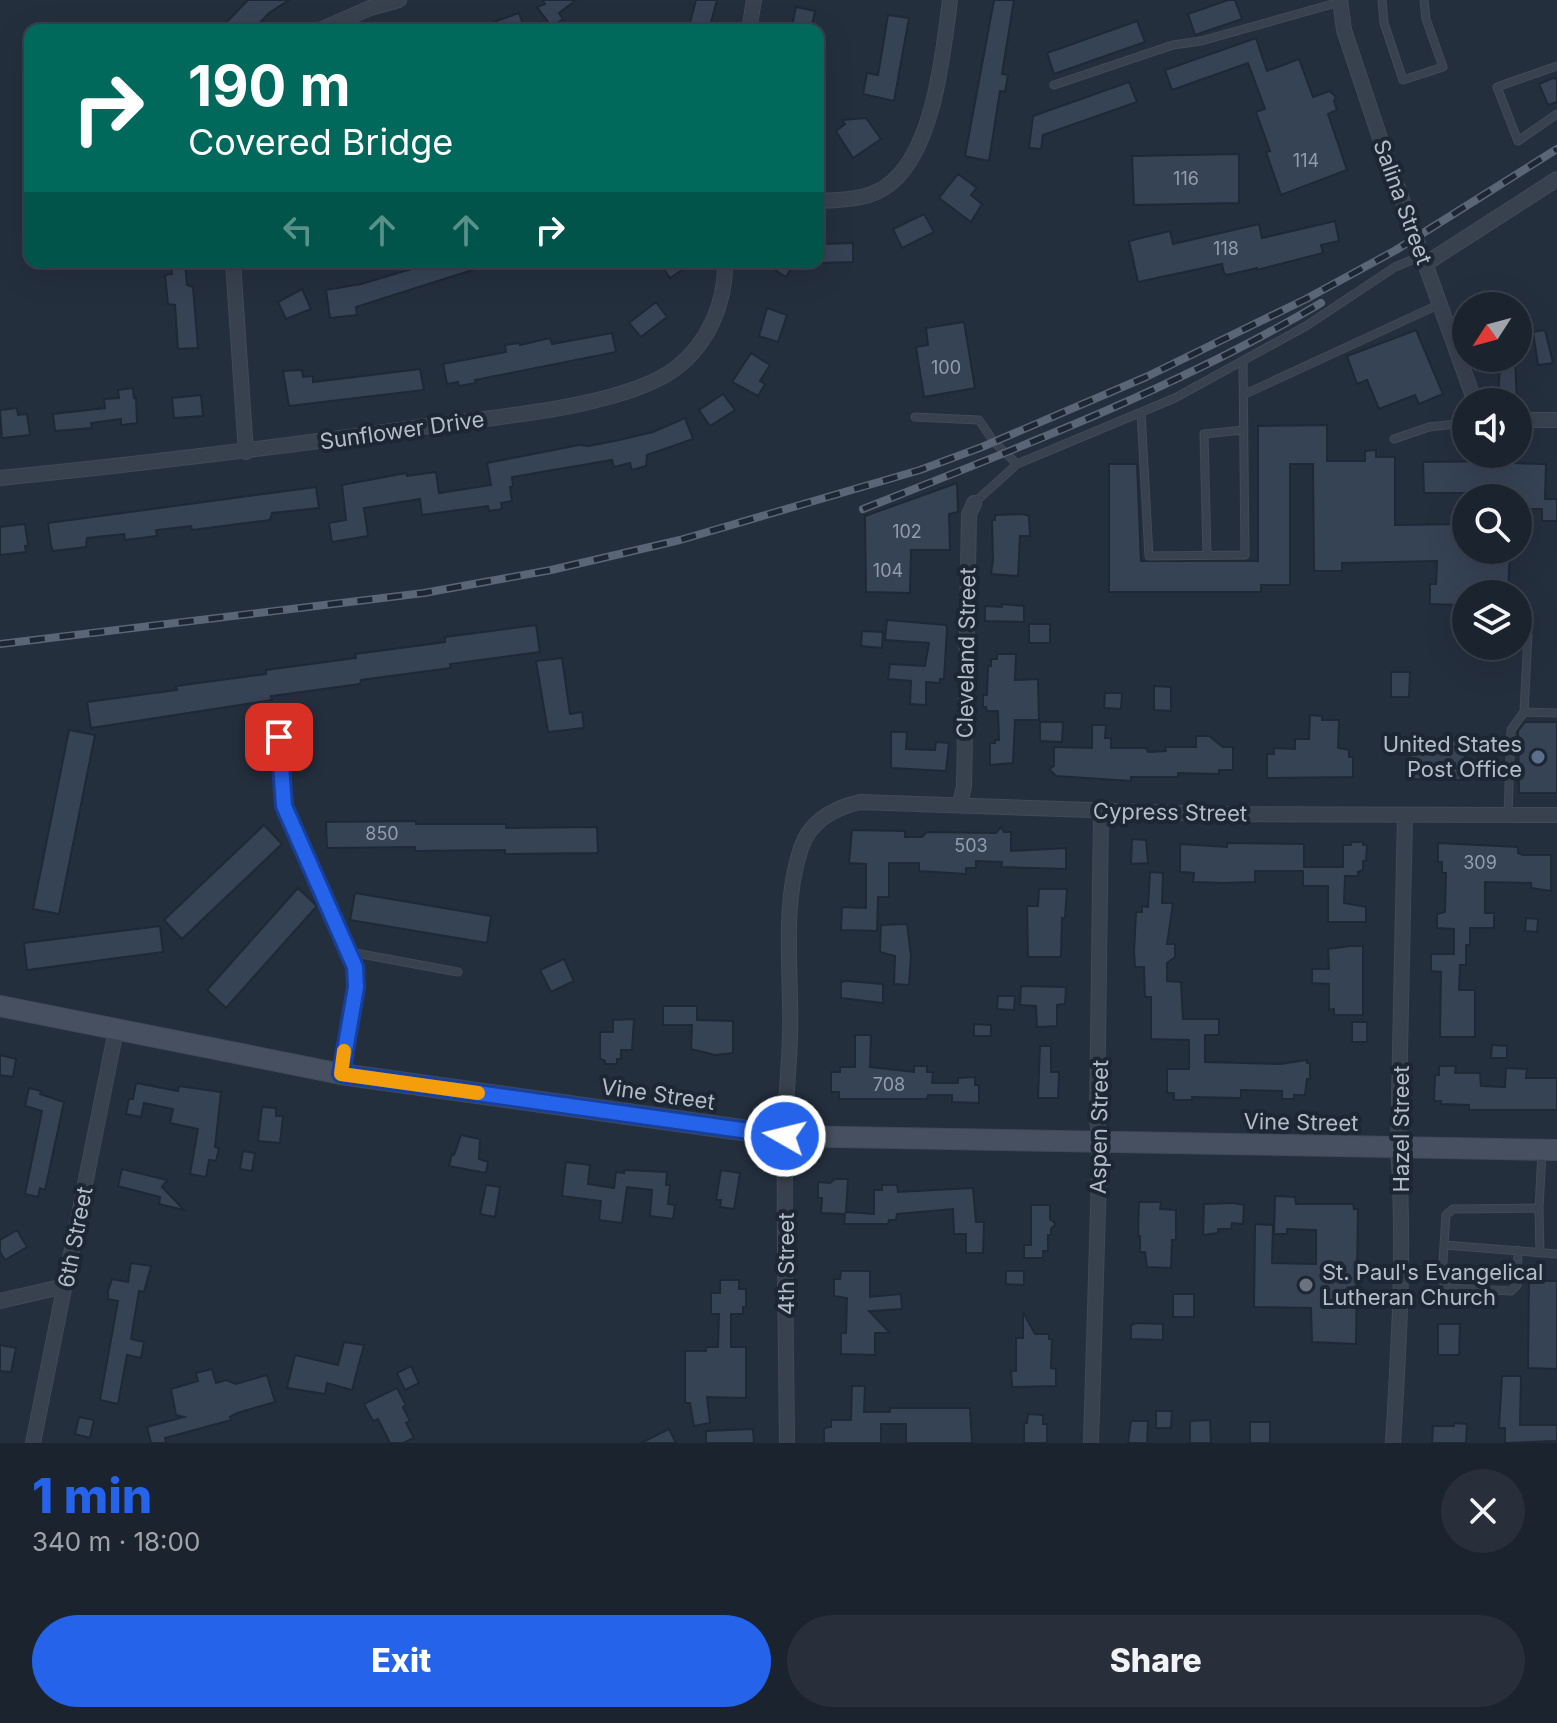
<!DOCTYPE html>
<html lang="en">
<head>
<meta charset="utf-8">
<style>
	:root { --surface:#1b232e; --page:#282f3a; --text:#f1f3f6; --muted:#a0a4aa; --line:#39404a; --accent:#2563eb }
	body { margin:0; font-family:Inter,sans-serif; background:var(--page); color:var(--text); height:100vh; display:flex; flex-direction:column; font-size:30px; white-space:nowrap }
	* { box-sizing:border-box; margin:0 }
	p { font-size:26px; color:var(--muted) }
	.icon { flex:none; width:44px; height:44px; fill:none; stroke:currentColor; stroke-width:2; stroke-linecap:round; stroke-linejoin:round }
	.map { position:relative; height:1443px; overflow:hidden }
	.details { display:flex; flex-direction:column; background:var(--surface); flex:1 }
	.details>* { flex:none }
	.guide { position:absolute; left:24px; top:24px; width:800px; height:244px; border-radius:16px; box-shadow:0 8px 32px #0002,0 0 0 2px var(--line); background:#00695c; color:#fff; overflow:hidden }
	.needle { width:52px; rotate:234deg }
	.controls { position:absolute; left:1452px; top:292px; display:grid; gap:16px }
	.controls a { display:grid; place-items:center; width:80px; height:80px; border-radius:50%; background:var(--surface); box-shadow:0 8px 32px #0002,0 0 0 2px var(--line); font-size:40px }
	.pin { position:absolute; display:grid; place-items:center; width:68px; height:68px; color:#fff; margin:-34px; border-radius:16px; box-shadow:0 4px 12px #0006 }
	.me { position:absolute; width:88px; margin:-44px; rotate:278deg; stroke-linejoin:round; filter:drop-shadow(0 0 6px #0008) }
	.turn { display:flex; align-items:center; gap:28px; height:168px; padding:0 32px; font-size:36px }
	.turn .icon { width:104px; height:104px; stroke-width:2.5 }
	.turn b { display:block; font-size:56px; line-height:68px }
	.lanes { display:flex; align-items:center; height:76px; padding:0 32px; background:#0003; justify-content:center; gap:40px; direction:ltr }
	.lanes .off { opacity:.35 }
	.round { display:grid; place-items:center; flex:none; width:84px; height:84px; border-radius:42px; background:var(--page) }
	.headline { display:flex; align-items:center; justify-content:space-between; height:136px; padding:0 32px }
	h1 { font-size:48px; font-weight:800; line-height:60px; color:var(--accent) }
	.primary-button { display:flex; gap:16px; margin-top:auto; padding:16px 32px }
	.primary-button a { flex:1; height:92px; border-radius:48px; background:var(--accent); color:#fff; font-size:32px; font-weight:800; line-height:92px; text-align:center }
	.primary-button a+a { background:var(--page); color:var(--text) }
	.map>svg:first-child { display:block }
	.building { fill:#364354; stroke:#1f2835; stroke-width:2 }
	.lines { fill:none; stroke-linecap:round; stroke-linejoin:round }
	.lane-casing { stroke:#414a57; stroke-width:9 }
	.street-casing { stroke:#414a57; stroke-width:16 }
	.secondary-casing { stroke:#414a57; stroke-width:22 }
	.lane { stroke:#38414e; stroke-width:7 }
	.street { stroke:#38414e; stroke-width:14 }
	.secondary { stroke:#465061; stroke-width:20 }
	.rail-casing { stroke:#5a6575; stroke-width:8 }
	.rail { stroke:#1d2633; stroke-width:5; stroke-dasharray:15; stroke-linecap:butt }
	.route-casing { stroke:#184099; stroke-width:20 }
	.route { stroke:#2563eb; stroke-width:14 }
	.slow { stroke:#f59e0b; stroke-width:14 }
	.service-dot { fill:#5c6f8a; stroke:#1d2633; stroke-width:3 }
	.worship-dot { fill:#6b7280; stroke:#1d2633; stroke-width:3 }
	.labels { text-anchor:middle; stroke-width:8; stroke-linejoin:round; paint-order:stroke }
	.number-label { font-size:18px; fill:#929caa }
	.street-label { font-size:22px; fill:#b4bcc9; stroke:#1d2633 }
	.poi-label { font-size:22px; fill:#b4bcc9; stroke:#1d2633; text-anchor:end }
</style>
</head>
<body>
<div class="map">
<svg width="1557" height="1443" viewBox="0 0 1557 1443">
	<rect width="100%" height="100%" fill="#242f3e"/>
	<!-- building -->
	<path class="building" d="M248,0H289L269,13L253,30H219Z
		M542,0H576L559,13L563,19L552,27L537,7L545,4Z
		M696,0H717L709,30H688Z
		M994,0H1014L1002,74L1008,75L1005,92L1000,91L989,161L965,156Z
		M1228,0H1235L1242,19L1195,35L1188,14Z
		M796,7L815,11L811,30H791Z
		M519,13L525,30H477V28Z
		M888,15L909,18L894,101L863,94L867,73L878,75Z
		M1137,21L1145,42L1054,74L1047,53Z
		M1256,38L1267,71L1299,59L1313,97L1330,91L1336,97L1334,101L1337,110L1328,114L1347,170L1281,195L1266,152L1270,151L1256,112L1265,109L1248,63L1172,90L1165,70Z
		M1553,78L1557,79V102L1548,105L1539,84Z
		M1129,82L1137,102L1043,135L1041,149L1029,148L1033,116Z
		M866,118L881,139L853,158L836,131L845,124L842,120Z
		M1239,154V203L1134,205L1132,156Z
		M958,174L977,188L971,195L982,204L971,222L939,198Z
		M924,214L934,232L902,248L893,229Z
		M1335,221L1339,241L1321,245L1323,253L1257,270V268L1227,275L1224,273L1222,264L1138,282L1129,241L1170,231L1173,244L1259,224L1262,238Z
		M853,243V262L818,263V244Z
		M171,262H185L187,285L193,287L198,348L178,349L175,305L168,304L165,275L172,274Z
		M435,262H484L485,266L356,307L357,315L330,318L326,290L361,284Z
		M659,262H694L670,278Z
		M763,262H795L786,277Z
		M302,289L311,309L286,319L278,302Z
		M656,302L667,317L641,337L629,323Z
		M767,308L787,315L778,342L759,336Z
		M964,322L975,388L924,397L916,347L928,345L926,328Z
		M1416,330L1443,394L1419,404L1415,395L1379,409L1367,380L1357,384L1347,356Z
		M1545,330L1553,363L1538,365L1533,332Z
		M612,333L616,352L475,380L476,383L459,386L458,382L447,384L443,364L506,352L505,345L519,343L520,345L550,338L552,344Z
		M751,353L770,365L760,381L765,384L758,396L732,382Z
		M1500,362H1515L1517,402H1498Z
		M420,369L424,390L289,406L283,371L302,370L303,377L313,376V382Z
		M133,388L134,398L136,397L137,423L121,425V419L91,423L92,428L55,431L53,414L105,408L104,399L119,398L118,390Z
		M723,394L735,410L710,426L699,410Z
		M201,395L203,416L174,418L172,398Z
		M17,408L18,415L27,414L30,435L2,438L0,410Z
		M685,418L693,439L647,455L646,466L632,470L630,463L614,467L612,460L512,477L513,486L510,487L512,501L501,503L502,509L489,511L488,506L422,515L420,499L364,508L368,536L332,542L329,523L346,520L342,485L406,473L407,476L436,472L439,493L491,485L487,463L579,445L589,446L619,440L653,432Z
		M1327,425V461H1365V451L1376,450V457H1395V525L1466,524V550H1510L1508,594H1466V605L1430,604V584H1436L1437,561L1342,563V571H1314L1313,464H1290V585H1261V592H1109V464H1137L1141,561H1258V426Z
		M1493,454H1510V463L1546,464L1545,499H1557V521H1542V509H1523V498H1491V493H1424L1423,462L1493,461Z
		M957,483L958,512L949,514L950,550H911L910,593L866,592L865,516Z
		M316,487L319,508L272,513L270,520L192,530L191,526L156,530L157,536L125,540L124,534L87,538L86,547L53,551L51,545L48,523Z
		M1023,514L1029,516L1030,536H1020L1018,576L991,574L993,559L992,520H995V515Z
		M25,524L28,545L25,546L26,552L0,555V527Z
		M1002,604L1024,606V622L985,621V606L1002,607Z
		M887,620L946,625L947,628L944,679H940V683L926,682V705L910,704L911,681L888,679L890,664L925,666L929,643L885,640Z
		M1029,624H1050V643H1029Z
		M536,625L540,652L450,664L451,668L361,680L360,684L271,696L272,700L91,728L87,702L177,690L176,686L266,674V670L356,658L355,654L445,642V637Z
		M862,631L883,632L882,648L861,646Z
		M997,654H1016L1015,680L1038,679L1039,720H1015L1013,763L990,765V743H995V740H999L998,711H987L986,707H983V695H987L988,666H991V659H997Z
		M562,658L570,714L582,712L584,728L548,732L536,661Z
		M1391,672H1410L1409,697H1391Z
		M1154,686L1171,687V711L1154,710Z
		M1105,693H1122L1121,709L1104,708Z
		M1310,715L1322,716V720H1339L1338,748L1349,750V757H1353V777L1267,778V754H1274V748L1295,749V739H1309Z
		M1040,722H1063L1062,742L1040,741Z
		M1525,722H1557V793H1519L1518,731Z
		M1092,725H1106L1105,738H1111V748H1146L1148,752L1166,751L1165,747H1196V736H1209L1223,747H1233V770H1219V774L1178,773V777H1131V781L1056,776L1049,769L1054,766V747L1092,748Z
		M69,730L95,735L59,914L33,909Z
		M891,732H907L906,749L935,750L936,742L949,743L946,771L891,768Z
		M1447,740L1465,741L1464,780L1409,779L1411,749H1447Z
		M416,821V824H506V828L597,827L598,853L505,854V850L415,851V847L327,848L326,822Z
		M264,825L282,844L182,939L164,920Z
		M1001,827L1004,832H1011V851L1066,848V869L1001,867L1002,862L976,861V868H966V874L919,871V863H889V897H878L877,931L841,930L842,907L866,908V864L849,863L852,830L905,831V837H922L927,832L996,833Z
		M1132,839L1146,840L1148,863L1131,864Z
		M1351,842H1363V845H1367L1366,861H1363V870L1358,872V876H1345L1344,903L1366,907V922H1328V886H1303V871H1255V882L1224,883L1193,882L1194,873L1180,872V844L1227,847V843L1304,844V867H1343V845H1351Z
		M1438,843L1518,847V853L1523,855H1551V891L1531,888V883L1485,882V913H1494V928H1470V945H1466V965H1460L1459,990H1475V1037H1440L1441,972L1431,971V954H1454V929L1437,928V914L1445,912L1446,873H1442V862H1438Z
		M1150,872L1163,873L1162,903H1173L1167,944H1175V957L1167,963V981L1181,982L1183,1019H1219V1035H1205V1062L1280,1064L1307,1060V1063H1310V1079H1307L1305,1095H1294V1099H1282V1091L1241,1090V1098L1192,1097V1100H1174V1093H1167V1069H1189V1040L1151,1039V997H1145L1144,967H1135L1134,952L1136,912H1142V906L1148,907Z
		M298,888L317,906L226,1008L207,990Z
		M1039,889H1067L1065,918H1062L1061,957H1028L1027,906H1038Z
		M355,893L491,916L487,943L350,920Z
		M1526,918L1538,919L1537,932L1525,931Z
		M907,924L911,956L909,985L894,984L895,956L880,952L881,925Z
		M160,926L163,952L27,970L24,943Z
		M1350,946H1363V1015H1334V1009L1329,1010V984L1312,983V969H1329L1328,949Z
		M564,959L574,981L551,992L540,970Z
		M847,981L883,984V1003L841,998V982Z
		M1021,986L1066,987L1065,1004L1057,1005V1026L1037,1027L1036,1006L1020,1005Z
		M998,996H1015L1014,1010L997,1009Z
		M663,1006H697V1020L733,1021V1053L715,1055L691,1049L692,1025H663Z
		M634,1019L632,1050H621V1059H617V1064H605V1061L600,1058V1032H613V1020Z
		M1352,1022H1367V1042H1352Z
		M974,1024L991,1025V1036H974Z
		M855,1035H871L870,1067L914,1072V1066H927V1072H933L932,1083H958V1078L975,1077V1085H979V1103L952,1102V1095H928L927,1099H839V1092H831V1072H840V1067H855Z
		M1492,1045L1507,1046V1058H1491Z
		M1040,1046H1051V1072H1059L1058,1098H1038Z
		M0,1055L16,1059L13,1077L0,1075Z
		M1439,1066H1456L1455,1073H1480L1481,1086L1505,1087L1506,1068L1527,1069L1526,1078H1557V1110H1469V1105L1441,1104V1101H1434L1435,1075H1439Z
		M136,1083L178,1091L179,1086L221,1092L215,1147L219,1148L216,1161L209,1160L206,1177L190,1174L198,1129L170,1123L173,1109L144,1103L141,1117L126,1114L129,1099H133Z
		M29,1088L41,1091L40,1094L64,1102L45,1190L40,1188L38,1197L25,1194L42,1111L25,1106Z
		M262,1107L276,1108V1116H283L280,1143L258,1141Z
		M461,1135L480,1139L479,1159L488,1162L486,1173L449,1166L452,1154L454,1155Z
		M243,1151L255,1153L252,1171L240,1169Z
		M566,1162L590,1165L588,1184L614,1188L616,1172L624,1173V1170L667,1172L666,1185H670L668,1204L675,1205L673,1219L650,1216L652,1190L627,1187L622,1223L599,1220L601,1201L562,1196Z
		M122,1169L167,1180L162,1187L184,1210L159,1204L160,1197L118,1186Z
		M721,1170L740,1173L734,1209L720,1207L721,1200H716Z
		M835,1179H848L846,1212L874,1214V1190H882V1185H897L898,1192L973,1188L976,1222H984L983,1253H966V1234H954L953,1209L897,1214L896,1220H889L888,1224H844L845,1214L821,1213L822,1198H818V1182L830,1183Z
		M486,1185L500,1187L495,1217L480,1214Z
		M1275,1196L1295,1197L1296,1204H1353L1354,1209H1358L1356,1344L1312,1342L1311,1308L1254,1307L1255,1224L1273,1225L1272,1263L1316,1264V1230L1287,1229V1234H1274Z
		M1139,1202H1161L1160,1209L1176,1210V1240H1172L1171,1268L1147,1267L1145,1252H1140V1236H1138Z
		M1233,1203L1244,1205L1243,1224L1232,1223L1231,1229H1218V1233L1203,1235L1204,1204Z
		M1031,1205H1050V1219L1056,1224L1051,1229V1235H1048V1251H1043V1258H1024V1245H1031Z
		M17,1230L27,1247L5,1260L0,1252V1240Z
		M131,1263L151,1266L144,1292L139,1291L131,1339L144,1342L141,1358L127,1355L118,1404L100,1400L118,1301L108,1299V1291L112,1279L128,1282Z
		M841,1271H870V1297L901,1294L902,1309L869,1311L890,1333H875V1355L841,1354V1333H846L847,1298L834,1296V1279H840Z
		M1006,1271H1024V1285L1006,1284Z
		M720,1280H739V1289H746V1307H743V1314H731V1347H746V1398L707,1397L710,1423L694,1426L690,1403H685V1351H706V1347H718L719,1314H711V1293H720Z
		M1529,1281H1557V1369L1528,1368Z
		M1173,1294H1194V1317H1173Z
		M1023,1312L1035,1334H1049V1339H1052L1051,1368L1056,1369V1386L1012,1387L1011,1371H1016V1338H1023Z
		M1137,1323L1163,1324V1340L1131,1339V1325Z
		M1438,1324H1460L1459,1355H1438Z
		M344,1342L364,1345L352,1390L327,1383L325,1394L287,1388L295,1355L338,1365Z
		M0,1345L16,1348L11,1372L0,1371Z
		M411,1366L419,1383L405,1390L397,1373Z
		M212,1369L216,1383L226,1380L236,1384L267,1375L275,1402L237,1413L230,1417L231,1420L165,1438L166,1443H151L147,1427L184,1417L176,1415L171,1389L198,1381L196,1373Z
		M1502,1376H1521L1520,1425H1557V1441L1505,1443V1428H1499Z
		M852,1386H865L864,1412H890V1408H970L972,1443H906V1424H881V1443H824V1428L831,1427V1420H851Z
		M397,1388L406,1405L403,1407L410,1421L406,1423L414,1438L403,1443H390L378,1419L373,1421L364,1404Z
		M1156,1411H1172L1171,1428H1156Z
		M1028,1414L1043,1415V1424H1047V1443H1024V1423H1027Z
		M79,1417L94,1420L90,1438L75,1434Z
		M1210,1420L1211,1443H1190V1421Z
		M1131,1421H1148L1147,1443H1128Z
		M1250,1422H1270V1443H1250Z
		M1454,1423L1467,1424L1466,1443H1432L1433,1426H1454Z
		M669,1429L676,1443H641Z
		M753,1429L754,1443H706V1431Z"/>
	<g class="lines">
		<!-- lane casing -->
		<g class="lane-casing">
			<path id="lane" d="M1382,0L1384,23L1403,80L1443,67L1426,19L1424,0
				M1557,66L1497,87L1518,141L1557,114
				M1054,85L1173,45L1201,41L1340,2
				M1243,395L1440,304
				M1141,412L1149,556L1245,555L1243,361
				M915,417L979,420L994,442L1017,464
				M1394,439L1429,427L1466,423
				M974,503L1017,464L1175,398L1306,326L1395,267L1421,256
				M1207,555L1204,434L1244,430
				M1524,712L1557,713
				M1508,815L1511,730L1524,712L1528,635
				M350,952L458,972
				M1542,1153L1539,1208L1453,1209L1446,1215L1444,1245L1557,1254
				M1539,1208L1540,1253
				M1444,1245L1442,1280L1447,1288L1511,1291L1517,1285L1518,1250"/>
		</g>
		<!-- street casing -->
		<g class="street-casing">
			<path id="street" d="M1340,0L1344,30L1382,144L1475,402
				M320,30L370,8L399,0
				M749,30L754,0
				M818,201C840,200 865,200 884,188C934,157 943,53 950,0
				M233,262L246,452
				M1425,264L1557,179
				M1518,420H1557
				M0,478C143,464 286,446 429,426C494,417 625,407 676,368C708,344 726,302 725,262
				M279,737L284,806L355,967L356,987L341,1074
				M960,804L964,786L969,515L974,503
				M0,1301L65,1286
				M33,1443L116,1030
				M787,1443C786,1342 784,1240 785,1139C785,1104 789,1070 790,1036C792,975 781,907 801,848C810,821 834,808 860,802L1207,814L1557,815
				M1091,1443L1100,1143L1097,1120L1101,811
				M1393,1443C1399,1346 1405,1245 1398,1148L1405,815"/>
		</g>
		<!-- secondary casing -->
		<g class="secondary-casing">
			<path id="secondary" d="M0,1006L341,1074L785,1136L1557,1150"/>
		</g>
		<!-- lane -->
		<use href="#lane" class="lane"/>
		<!-- street -->
		<use href="#street" class="street"/>
		<!-- secondary -->
		<use href="#secondary" class="secondary"/>
		<!-- rail casing -->
		<g class="rail-casing">
			<path id="rail" d="M863,509C1018,448 1177,388 1321,303
				M0,644L424,593L551,570L680,540L920,470L982,447L1146,377L1306,299L1396,250L1557,149"/>
		</g>
		<!-- rail -->
		<use href="#rail" class="rail"/>
	</g>
	<g class="lines">
		<!-- route casing -->
		<g class="route-casing">
			<path id="route" d="M279,737L284,806L355,967L356,987L341,1074L785,1136"/>
		</g>
		<!-- route -->
		<use href="#route" class="route"/>
		<!-- slow -->
		<path class="slow" d="M344,1051L341,1074L478,1093"/>
	</g>
	<!-- markers -->
	<circle class="service-dot" cx="1538" cy="757" r="8"/>
	<circle class="worship-dot" cx="1306" cy="1285" r="8"/>
	<g class="labels">
		<!-- number labels -->
		<g class="number-label">
			<text x="1306" y="167">114</text>
			<text x="1186" y="185">116</text>
			<text x="1226" y="255">118</text>
			<text x="946" y="374">100</text>
			<text x="907" y="538">102</text>
			<text x="888" y="577">104</text>
			<text x="382" y="840">850</text>
			<text x="971" y="852">503</text>
			<text x="1480" y="869">309</text>
			<text x="889" y="1091">708</text>
		</g>
		<!-- street labels -->
		<g class="street-label">
			<text transform="translate(1403 202) rotate(70)" y="8">Salina Street</text>
			<text transform="translate(402 430) rotate(-8)" y="8">Sunflower Drive</text>
			<text transform="translate(966 653) rotate(-89)" y="8">Cleveland Street</text>
			<text transform="translate(1170 812) rotate(1)" y="8">Cypress Street</text>
			<text transform="translate(658 1094) rotate(8)" y="8">Vine Street</text>
			<text transform="translate(1301 1122) rotate(1)" y="8">Vine Street</text>
			<text transform="translate(1099 1127) rotate(-89)" y="8">Aspen Street</text>
			<text transform="translate(1401 1129) rotate(-90)" y="8">Hazel Street</text>
			<text transform="translate(75 1237) rotate(-79)" y="8">6th Street</text>
			<text transform="translate(786 1264) rotate(-90)" y="8">4th Street</text>
		</g>
		<!-- poi labels -->
		<g class="poi-label">
			<text x="1522" y="752">United States<tspan x="1522" dy="25">Post Office</tspan></text>
			<text x="1322" y="1280" text-anchor="start">St. Paul's Evangelical<tspan x="1322" dy="25">Lutheran Church</tspan></text>
		</g>
	</g>
</svg>
<div class="controls">
<a><svg class="needle" viewBox="-14 -14 28 28"><path d="M0-13l5 13h-10z" fill="#e53935"/><path d="M0 13l5-13h-10z" fill="#a0a4aa"/></svg></a>
<a><svg class="icon" aria-label="sound" viewBox="0 0 24 24"><path d="M4 9h4l5-4v14l-5-4H4zM17 9q2 3 0 6"/></svg></a>
<a><svg class="icon" aria-label="search" viewBox="0 0 24 24"><circle cx="10" cy="10" r="6"/><path d="M15 15l6 6"/></svg></a>
<a><svg class="icon" aria-label="layers" viewBox="0 0 24 24"><path d="M12 4l9 5-9 5-9-5zM3 14l9 5 9-5"/></svg></a>
</div>
<div class="pin" style="left:279px;top:737px;background:#d93025"><svg class="icon" aria-label="arrive" viewBox="0 0 24 24"><path d="M6 21V4h12l-3 4 3 4H6"/></svg></div>
<svg class="me" style="left:785px;top:1136px" viewBox="-20 -20 40 40"><circle r="17" fill="#2563eb" stroke="#fff" stroke-width="3"/><path d="M0-11L8 9 0 5-8 9z" fill="#fff"/></svg>
<div class="guide">
<div class="turn"><svg class="icon" aria-label="right" viewBox="0 0 24 24"><path d="M7 20v-9h11M14 6l5 5-5 5"/></svg><div><b>190 m</b>Covered Bridge</div></div>
<div class="lanes"><svg class="icon off" aria-label="left" viewBox="0 0 24 24"><path d="M17 20v-9H6M10 6l-5 5 5 5"/></svg><svg class="icon off" aria-label="ahead" viewBox="0 0 24 24"><path d="M12 20V5M6 11l6-6 6 6"/></svg><svg class="icon off" aria-label="ahead" viewBox="0 0 24 24"><path d="M12 20V5M6 11l6-6 6 6"/></svg><svg class="icon" aria-label="right" viewBox="0 0 24 24"><path d="M7 20v-9h11M14 6l5 5-5 5"/></svg></div>
</div>
</div>
<section class="details">
<div class="headline"><div><h1>1 min</h1><p>340 m · 18:00</p></div><a class="round"><svg class="icon" aria-label="close" viewBox="0 0 24 24"><path d="M6 6l12 12M18 6L6 18"/></svg></a></div>
<div class="primary-button"><a>Exit</a><a>Share</a></div>
</section>
</body>
</html>
